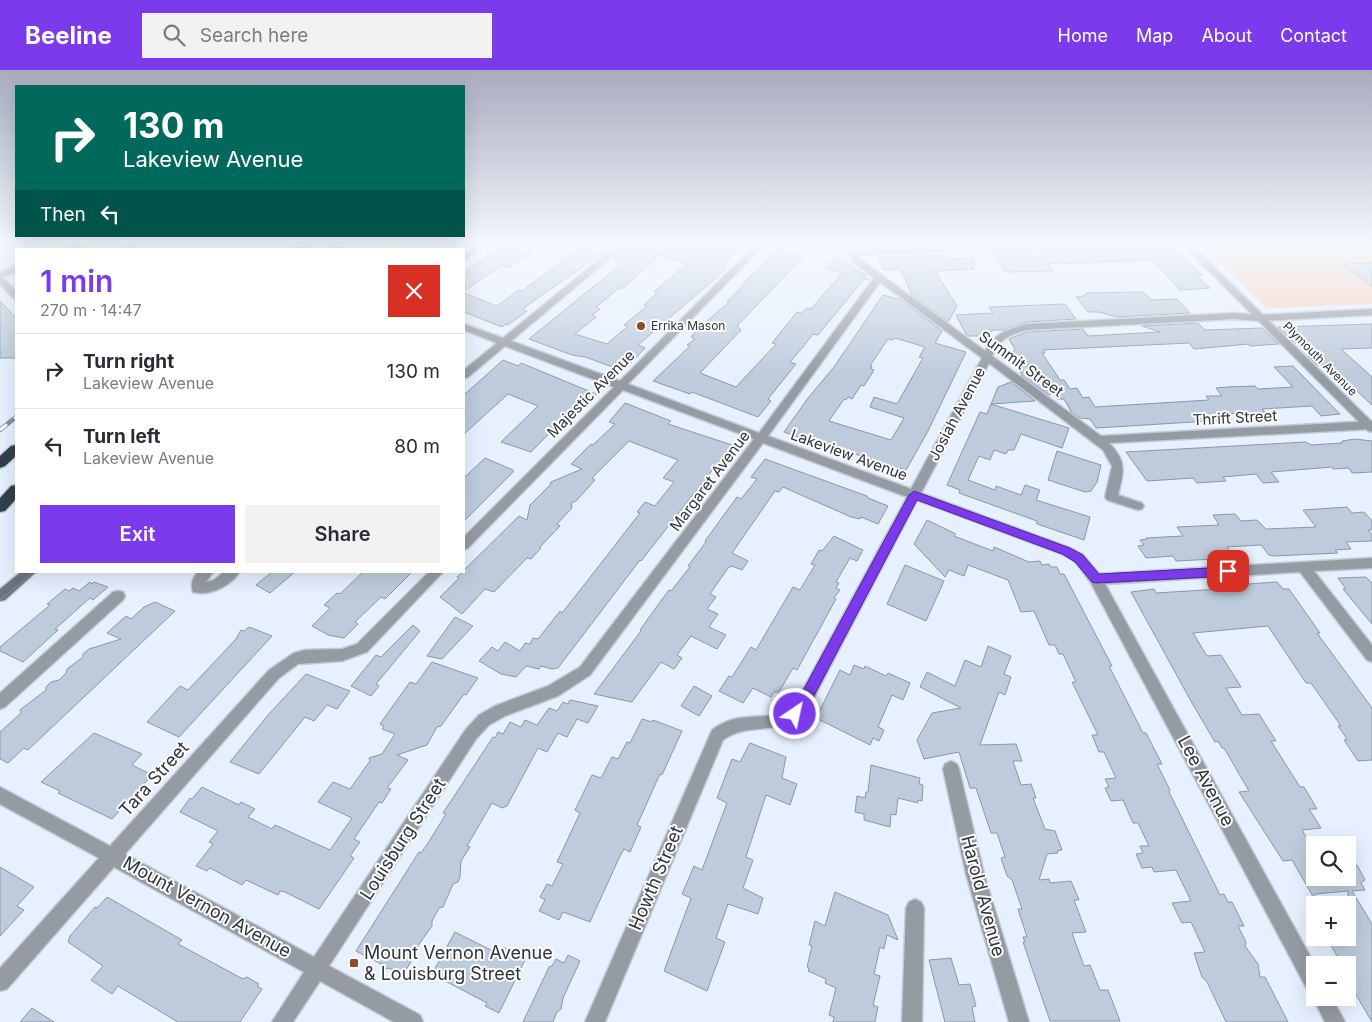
<!DOCTYPE html>
<html lang="en">
<head>
<meta charset="utf-8">
<style>
	:root { --surface:#fff; --page:#f2f2f3; --text:#2b2b33; --muted:#7c7c81; --line:#e1e1e2; --accent:#7c3aed }
	body { margin:0; font-family:Inter,sans-serif; background:var(--page); color:var(--text); height:100vh; display:flex; flex-direction:column; font-size:19px; white-space:nowrap }
	* { box-sizing:border-box; margin:0 }
	p { font-size:16px; color:var(--muted) }
	.icon { flex:none; width:28px; height:28px; fill:none; stroke:currentColor; stroke-width:2; stroke-linecap:round; stroke-linejoin:round }
	.map { position:relative; flex:1; overflow:hidden }
	.details { position:absolute; left:15px; top:178px; width:450px; height:325px; display:flex; flex-direction:column; background:var(--surface); border-radius:0px; box-shadow:0 5px 20px #0002 }
	.details>* { flex:none }
	.guide { position:absolute; left:15px; top:15px; width:450px; height:152px; border-radius:0px; box-shadow:0 5px 20px #0002; background:#00695c; color:#fff; overflow:hidden }
	.controls { position:absolute; left:1306px; top:766px; display:grid; gap:10px }
	.controls a { display:grid; place-items:center; width:50px; height:50px; border-radius:0px; background:var(--surface); box-shadow:0 5px 20px #0002; font-size:25px }
	.pin { position:absolute; display:grid; place-items:center; width:42px; height:42px; color:#fff; margin:-21px; border-radius:10px; box-shadow:0 2px 8px #0006 }
	.me { position:absolute; width:55px; margin:-28px; rotate:34deg; stroke-linejoin:round; filter:drop-shadow(0 0 4px #0008) }
	.turn { display:flex; align-items:center; gap:18px; height:105px; padding:0 25px; font-size:22px }
	.turn .icon { width:65px; height:65px; stroke-width:2.5 }
	.turn b { display:block; font-size:35px; line-height:42px }
	.then { display:flex; align-items:center; height:48px; padding:0 25px; background:#0003; gap:10px; font-size:19px }
	.round { display:grid; place-items:center; flex:none; width:52px; height:52px; border-radius:0px; background:var(--page) }
	.overview { display:flex; align-items:center; justify-content:space-between; height:85px; padding:0 25px }
	h1 { font-size:30px; font-weight:600; line-height:38px; color:var(--accent) }
	.cta { display:flex; gap:10px; margin-top:auto; padding:10px 25px }
	.cta a { flex:1; height:58px; border-radius:0px; background:var(--accent); color:#fff; font-size:20px; font-weight:600; line-height:58px; text-align:center }
	.cta a+a { background:var(--page); color:var(--text) }
	ul { padding:0; list-style:none }
	li { display:flex; align-items:center; gap:15px; height:75px; padding:0 25px; border-top:1px solid var(--line) }
	li div { flex:1 }
	li b { display:block; font-size:19px }
	li em { font-style:normal }
	header { display:flex; align-items:center; gap:30px; box-sizing:border-box; height:70px; padding:0 25px; background:var(--accent); color:#fff }
	header strong { font-size:24px }
	nav { display:flex; gap:28px; margin-inline-start:auto; font-size:18px }
	.search { width:350px; height:45px; background:var(--page); display:flex; align-items:center; gap:12px; box-sizing:border-box; padding:0 18px; border-radius:0px; color:var(--muted); font-size:19px }
	.map>svg:first-child { display:block }
	.green { fill:#faceba }
	.building { fill:#becbdc; stroke:#8b97a8; fill-rule:evenodd }
	.lines { fill:none; stroke-linecap:round; stroke-linejoin:round }
	.minor-casing { stroke:#c1cad7; stroke-width:3 }
	.tertiary-casing { stroke:#c1cad7; stroke-width:3 }
	.secondary-casing { stroke:#c1cad7; stroke-width:3 }
	.motorway-casing { stroke:#c1cad7; stroke-width:3 }
	.minor { fill:#959ba2; fill-rule:evenodd }
	.tertiary { fill:#959ba2; fill-rule:evenodd }
	.secondary { fill:#6b737d; fill-rule:evenodd }
	.motorway { fill:#343f4d; fill-rule:evenodd }
	.tram { stroke:#888f9a; stroke-width:1 }
	.rail-casing { stroke:#888f9a; stroke-width:4.5 }
	.rail { stroke:#fcfcfc; stroke-width:3; stroke-dasharray:9; stroke-linecap:butt }
	.route { fill:#7c3aed; stroke:#51269a }
	.poi-dot { fill:#924b26; stroke:#fcfcfc; stroke-width:2 }
	.labels { text-anchor:middle; stroke-width:4; stroke-linejoin:round; paint-order:stroke }
	.far-poi-label { font-size:12px; fill:#2f343b; stroke:#fcfcfc; text-anchor:start }
	.far-street-label { font-size:12px; fill:#2f343b; stroke:#fcfcfc }
	.street-label { font-size:15px; fill:#2f343b; stroke:#fcfcfc }
	.near-street-label { font-size:18px; fill:#2f343b; stroke:#fcfcfc }
	.near-poi-label { font-size:18px; fill:#2f343b; stroke:#fcfcfc; text-anchor:start }
</style>
</head>
<body>
<header>
<strong>Beeline</strong>
<div class="search"><svg class="icon" aria-label="search" viewBox="0 0 24 24"><circle cx="10" cy="10" r="6"/><path d="M15 15l6 6"/></svg>Search here</div>
<nav><a>Home</a><a>Map</a><a>About</a><a>Contact</a></nav>
</header>
<div class="map">
<svg width="1372" height="952" viewBox="0 0 1372 952">
	<rect width="100%" height="100%" fill="#e6f0fe"/>
	<!-- green -->
	<path class="green" d="M1201,174H1372V234L1267,238Z"/>
	<!-- building -->
	<path class="building" d="M504,174H543L508,198L501,196L464,221V203Z
		M586,174H615L525,237L523,240L527,241L508,255L506,254L502,257L464,242V223L497,236L519,220L522,221Z
		M629,174H744L728,191L723,197L726,198L717,207L638,275L645,278L625,299L610,296L585,287L572,285L529,269L620,195L614,187ZM660,185L687,194L654,222L657,223L644,235L647,236L624,255L628,256L607,274L575,264L596,247L592,245L600,239L596,237L619,218L622,219Z
		M1173,176L1202,205L1197,206L1210,218L1180,220L1153,190L1048,194L1053,201L1005,202L991,182Z
		M779,179L804,186L737,256L741,260L700,303L736,317L776,274L772,273L797,242L801,243L807,238L811,239L842,203L827,198L837,185L856,200L867,205L865,207L869,210L864,209L818,265L813,264L803,277L790,292L796,294L768,329L771,331L758,347L692,322L690,324L653,311L690,276L687,275L695,269L691,267L697,260L729,232H727L747,211H745Z
		M945,185L948,189L974,188V199L935,201L957,236L948,252L912,225L900,199L884,200L877,188Z
		M1372,193V217L1343,194Z
		M1143,222L1152,230L1177,229L1190,243L1117,247L1099,242H1088L1076,227L1085,226L1084,225H1087L1086,223Z
		M883,225L901,230L942,261L935,273L966,282L928,361L906,400L829,376L828,378L784,362L808,328L834,297ZM895,268L925,277L919,287L923,288L897,334L874,327L870,337L904,348L891,370L829,351L844,329L846,330L848,327L852,329L861,315L864,316L874,300L871,299L872,296H870L888,269L893,270Z
		M0,231L16,248V288H0Z
		M1065,234L1076,249L1027,252L1004,260H993L984,266H967L956,245L993,243L989,237Z
		M1198,253L1205,260L1262,258L1279,274L1250,276L1249,274L1194,279L1189,273L1043,280L1045,283H1042L1060,310H1064L1070,319L1077,318L1083,328L1089,327L1095,337L1209,330L1206,326H1222L1216,318L1227,317L1255,316L1258,319L1293,317L1274,297L1293,296L1340,344L1321,346L1312,336L1262,339L1265,342L1221,344L1226,350L1096,358L1090,349L1080,348L1072,343L1064,329H1057L1053,323L1049,325L1023,307L1012,285L1015,279L1009,269L1027,262L1083,259L1088,266L1160,262L1142,256Z
		M1372,254V278L1341,279L1372,307V335L1329,295H1317L1308,286L1307,273H1295L1278,257Z
		M503,290L518,296L521,293L596,324L583,337L581,336L577,341L573,339L531,382L501,372L538,336L508,324L464,364V325Z
		M1011,312L1035,331L991,334L998,317Z
		M625,333L671,351L668,354L732,375L641,491L640,490L558,598L552,599L541,596L539,599L526,596L516,607L501,604L479,591L492,577L498,581L505,572L520,581L525,573L530,574L533,568L538,569L560,541L562,543L588,510L640,443L637,442L645,432L655,436L674,412L663,408L678,390L629,371L592,408L595,410L586,420L576,431L571,433L572,438L557,454L560,456L540,477L541,478L531,489L527,488L494,522L485,519L462,544L440,527L459,508L457,507L519,446L527,450L530,435L550,415L551,412L582,399L571,394L591,374L593,375L615,354L609,352Z
		M991,334L1069,358L1062,378L1021,364L1014,380H1008L1006,384L994,380L990,390L979,386L968,410L995,420L996,416L1021,425L1025,415L1040,420L1036,430L1090,447L1084,470L1040,455L1036,453L1037,451L959,423L960,420L947,415L980,342L987,344Z
		M1355,369L1372,371V402L1352,403L1349,398L1333,399L1332,397L1271,402L1279,412L1263,413L1256,404L1223,407L1226,411L1197,413L1193,408L1147,411L1126,382L1306,372L1311,375L1342,373V371Z
		M1057,381L1101,395L1097,412L1091,421L1085,422L1048,410Z
		M485,388L513,400V402L464,451V408Z
		M765,389L867,426L868,428L888,436L878,454L861,447L860,449L851,447L783,417L779,422L775,421L732,483L748,491L742,500L732,496L728,498L710,524L716,527L707,539L718,544L709,557L726,565L717,579L691,566L677,585L682,588L674,599L661,592L632,632L594,624L641,561L640,560L655,539L669,520L671,521L690,497L688,496L706,472L705,471L737,427L741,429L757,409L751,407Z
		M1347,437L1352,443L1364,442L1372,451V460H1368L1372,465V471L1346,472L1351,479L1335,480L1338,483L1274,486L1269,485L1261,475L1227,477L1235,488L1176,491L1173,486L1146,488L1138,476L1144,475L1140,470L1147,469L1146,468L1183,466L1177,457L1219,455L1213,445L1235,444L1241,451L1257,450L1266,459L1316,457L1303,440Z
		M927,450L956,464L954,466L993,481L994,477L1029,492L1040,491L1042,495L1049,494L1051,497H1057L1060,504H1064L1112,596H1109L1143,663H1146L1162,694H1157L1170,720L1169,722L1220,825L1224,824L1228,832H1232L1244,856H1238L1246,872L1245,876L1258,894L1260,907H1265L1288,952H1226L1207,912L1202,907L1194,883L1205,882L1191,852L1182,853L1172,833L1191,831L1176,800L1154,802L1152,797L1142,798L1136,784L1143,783L1140,776H1149L1138,753H1133L1123,730L1111,731L1105,718L1109,717L1105,709L1116,708L1104,682H1099L1092,665H1098L1072,612H1076L1063,584H1059L1055,575H1049L1034,541L1021,542L1008,510L968,495L964,506L949,500L945,507L914,474Z
		M834,466L863,480L857,491L850,488L836,512L839,513L836,518L840,520L834,528L836,529L797,600L793,598L779,622H774L771,627L753,618L743,633L719,621L729,606L732,607L751,577L756,580L793,517L800,520L815,495L811,494L819,480L822,481Z
		M905,495L944,511L926,551L887,534Z
		M273,501H296L270,523L256,515Z
		M364,501H413L385,529L381,527L355,552L358,554L344,568L328,565L312,556L330,538L324,535L337,523L340,524Z
		M1366,507L1372,513V554L1343,519H1346L1338,508Z
		M90,512L92,514L94,512L108,517L93,530L90,528L55,559L58,560L23,592L0,581V577L50,535L47,534L65,519L69,521L73,518L79,521Z
		M1277,512L1283,519H1289L1320,563H1317L1372,638V690L1358,691L1344,670L1347,669L1338,656H1341L1311,613H1306L1268,556L1193,563L1207,586L1221,585L1241,617L1226,618L1242,645L1259,644L1276,671H1271L1300,717H1304L1317,739H1309L1321,758L1302,760L1315,782V808H1348V792L1350,796L1357,795L1365,810L1361,813L1365,820L1352,821L1372,854V952L1348,911V895H1342L1327,868H1348V821L1315,824V830L1292,790L1283,791L1239,722L1249,721L1224,678H1222L1218,671L1215,672L1192,633L1131,522L1154,519L1156,523L1236,518L1234,515Z
		M155,532L175,541L28,680L24,678L8,693L0,689V662L21,643L20,640L46,620V617L51,612L59,610L66,603L67,599L83,587V584L89,579L121,569L107,563L126,546L131,549L144,537Z
		M455,547L473,556L442,589L427,586Z
		M413,555L420,561L376,614L379,616L371,626L351,616L376,585L381,587Z
		M249,557L272,566L179,667L147,652L180,616L188,620L236,569L241,560L244,561Z
		M988,576L1011,586L1004,604L1011,607L1005,625L999,622L980,675L1016,674L1022,691H1013L1021,715L1031,714L1036,728H1033L1045,759L1055,761L1062,780L1057,781L1058,783L1047,784L1039,810L1049,809L1050,813L1071,811L1079,830H1074L1086,862L1072,863L1084,896L1090,895L1100,920H1108L1120,951H1050L1023,872H1025L1023,867H1027L1018,839H1022L1012,810L1007,806L1001,788L1005,787L997,763H991L976,718H970L959,682L924,689L917,670L932,643L961,638L920,617L927,602L955,616L965,590L981,597Z
		M432,592L478,608L466,625L464,624L441,656L437,657L427,675L397,685L408,690L387,718L391,719L382,733L379,732L354,769L360,772L350,786L354,788L319,839L285,822L280,821L278,825L246,810L242,815L210,798L207,801L196,796L213,774L209,772L218,761L180,742L190,728L192,729L202,717L239,735L241,732L255,739L248,747L272,759L275,755L330,780L352,748L318,732L333,712L350,719L370,691L369,688L382,684L395,664L382,659L384,656L380,654L410,612L416,614Z
		M854,595L864,599L865,596L886,606L888,603L910,613L903,630L892,625L878,657L884,660L879,671L873,668L870,675L816,648L840,600L850,605Z
		M306,604L350,621L337,639L327,635L314,651L305,647L259,704L230,692L268,645Z
		M694,616L712,626L699,646L681,636Z
		M570,630L598,636L588,653L577,649L567,667L558,663L547,682L538,678L507,736L502,738L492,733L467,776L470,777L461,791L460,807L458,812L453,814L443,837L439,838L432,851V856L417,877L416,883L403,905L389,898L382,901L381,894L356,881L419,782L421,783L428,773L446,744L443,743L493,667L495,668L498,662L503,664L510,652L521,657L525,650L537,655L549,638L557,641L563,632L568,634Z
		M642,649L652,652L653,650L682,661L662,705L660,704L637,755L641,757L630,782L624,779L619,788L590,852L563,842L559,850L539,841L545,830L540,827L547,814L552,816L563,794L557,792L580,743L575,740L592,705L601,708L612,687L618,689L627,672L630,673Z
		M94,663L142,684L132,695L152,705L112,749L58,723L60,721L41,712Z
		M750,673L786,687L782,708L797,714L790,735L766,725L746,787L753,790L743,818L763,828L758,844L728,834L716,868L725,872L707,921L664,901L691,828L682,824L694,796L702,800L727,733L717,728L732,689L740,692Z
		M871,695L920,708L919,714L923,715L922,731L918,730V733L898,728L896,745L891,744L890,757L864,750V744L855,742L857,726L865,728L866,722H868Z
		M0,797L34,817L17,836L24,840L0,866Z
		M835,822L888,845L898,870L887,865L884,879L880,877L874,904L880,906L873,935L878,937L875,952H833L834,947L829,945L836,918L825,913L826,909L808,901L809,898L807,897L812,876L809,875L815,851L825,856Z
		M107,827L182,870L178,874L243,909L247,907L259,914L257,916L262,919L240,952H178L118,916L112,924L91,910L103,896L68,872L70,866L95,837L97,838Z
		M455,862L499,884L503,877L526,888L499,943L485,936L487,933L432,904Z
		M568,885L580,891L563,928L561,939L557,942L553,952H523L549,897L552,896L556,889L564,893Z
		M951,888L959,915L970,914L976,936L972,937L975,952H945L929,890Z
		M32,938L54,952H20Z"/>
	<g class="lines">
		<!-- minor casing -->
		<g class="minor-casing">
			<path id="minor" d="M76,174H88L79,179H67Z
				M123,174H132L136,179H127Z
				M618,174H627L511,271L620,311L756,174H765L628,314L759,363L874,208L853,192L849,183L853,180L1015,174H1089L1085,176L858,185L860,189L985,281C994,263 1009,259 1027,254L1234,243L1260,245L1372,239V245L1260,251L1234,249L1027,260C1011,264 998,269 992,286L1101,366L1372,351V359L1109,373C1127,391 1124,402 1118,425L1142,433L1144,436L1142,439L1138,440L1107,430L1105,427L1112,396L1103,380L989,293L921,423L1070,478L1083,485L1099,504L1372,488V498L1314,501L1372,575V592L1367,590L1300,502L1105,514L1315,895V928H1332L1345,952H1325L1313,928L1315,923L1308,921L1091,513L1075,491L1062,484L917,430L809,637C806,641 803,646 799,649C775,664 745,653 723,670L605,952H585L712,660C739,639 766,653 788,639C792,636 795,631 799,627L907,427L763,373L590,605L558,626L505,646L489,655L476,669L329,896L420,945L423,952H394L320,911L293,952H272L304,902L114,797L7,919L0,921V898L99,788L0,734V717L110,776L269,600L294,583L305,580L342,579L357,574L430,501H444L367,582L342,591L298,594L279,608L125,784L314,887L466,659L479,645L495,636L548,616L580,597L754,369L623,320L468,478L464,480V467L614,317L505,276L468,307L464,308V300L497,273L464,260V254L503,268ZM880,212L982,288L911,419L768,366Z
				M16,196V202L2,207L16,221V229L13,228L0,214V202Z
				M199,501H214L206,512L214,510L225,501H240C232,515 210,527 193,522C190,515 193,506 199,501Z
				M118,521L123,522L125,526L123,530L5,637L0,639V623L113,522Z
				M951,691L957,694L959,699L984,804L1029,952H1009L966,804L943,699L945,694Z
				M915,829L921,832L924,838L922,952H902L906,838L909,832Z"/>
		</g>
		<!-- tertiary casing -->
		<g class="tertiary-casing">
			<path id="tertiary" d="M1182,174H1191L1372,352V362L1368,361Z"/>
		</g>
		<!-- secondary casing -->
		<g class="secondary-casing">
			<path id="secondary" d="M478,174H488L464,190V184Z
				M22,501H37L5,530L0,531V519Z"/>
		</g>
		<!-- motorway casing -->
		<g class="motorway-casing">
			<path id="motorway" d="M298,174H310L304,179H292Z
				M335,174H347L341,179H329Z
				M16,375V386L5,396L0,398V386L11,376Z
				M16,415V429L5,441L0,442V428L11,416Z"/>
		</g>
		<!-- minor -->
		<use href="#minor" class="minor"/>
		<!-- tertiary -->
		<use href="#tertiary" class="tertiary"/>
		<!-- secondary -->
		<use href="#secondary" class="secondary"/>
		<!-- motorway -->
		<use href="#motorway" class="motorway"/>
		<!-- tram -->
		<path class="tram" d="M464,190L486,174
			M0,530L35,501"/>
		<!-- rail casing -->
		<g class="rail-casing">
			<path id="rail" d="M264,179L272,174
				M0,360L16,347"/>
		</g>
		<!-- rail -->
		<use href="#rail" class="rail"/>
	</g>
	<!-- sky -->
	<linearGradient id="sky" x2="0" y2="1"><stop stop-color="#a7abbd"/><stop offset="0.57" stop-color="#f4f8ff"/><stop offset="1" stop-color="#f4f8ff" stop-opacity="0"/></linearGradient>
	<rect width="1372" height="307" fill="url(#sky)"/>
	<!-- route -->
	<path class="route" d="M914,421L1070,478L1083,485L1099,504L1228,497L1234,501L1228,506L1096,513L1092,512L1075,492L1062,484L917,430L808,637L799,648L795,650L790,648L788,644L799,628L909,425Z"/>
	<!-- markers -->
	<g class="poi-dot">
		<circle cx="641" cy="256" r="5"/>
		<rect x="349" y="888" width="10" height="10" rx="2.5"/>
	</g>
	<g class="labels">
		<!-- far-poi labels -->
		<g class="far-poi-label">
			<text x="651" y="260">Errika Mason</text>
		</g>
		<!-- far-street labels -->
		<g class="far-street-label">
			<text transform="translate(1320 289) rotate(45)" y="4">Plymouth Avenue</text>
		</g>
		<!-- street labels -->
		<g class="street-label">
			<text transform="translate(1021 294) rotate(36)" y="5">Summit Street</text>
			<text transform="translate(591 324) rotate(-45)" y="5">Majestic Avenue</text>
			<text transform="translate(957 344) rotate(-62)" y="5">Josiah Avenue</text>
			<text transform="translate(1235 348) rotate(-3)" y="5">Thrift Street</text>
			<text transform="translate(849 385) rotate(20)" y="5">Lakeview Avenue</text>
			<text transform="translate(710 411) rotate(-53)" y="5">Margaret Avenue</text>
		</g>
		<!-- near-street labels -->
		<g class="near-street-label">
			<text transform="translate(154 709) rotate(-48)" y="6">Tara Street</text>
			<text transform="translate(1206 711) rotate(62)" y="6">Lee Avenue</text>
			<text transform="translate(403 769) rotate(-57)" y="6">Louisburg Street</text>
			<text transform="translate(656 808) rotate(-67)" y="6">Howth Street</text>
			<text transform="translate(983 826) rotate(75)" y="6">Harold Avenue</text>
			<text transform="translate(207 837) rotate(29)" y="6">Mount Vernon Avenue</text>
		</g>
		<!-- near-poi labels -->
		<g class="near-poi-label">
			<text x="364" y="889">Mount Vernon Avenue<tspan x="364" dy="21">&amp; Louisburg Street</tspan></text>
		</g>
	</g>
</svg>
<div class="controls">
<a><svg class="icon" aria-label="search" viewBox="0 0 24 24"><circle cx="10" cy="10" r="6"/><path d="M15 15l6 6"/></svg></a>
<a>+</a>
<a>−</a>
</div>
<div class="pin" style="left:1228px;top:501px;background:#d93025"><svg class="icon" aria-label="arrive" viewBox="0 0 24 24"><path d="M6 21V4h12l-3 4 3 4H6"/></svg></div>
<svg class="me" style="left:795px;top:644px" viewBox="-20 -20 40 40"><circle r="17" fill="#7c3aed" stroke="#fff" stroke-width="3"/><path d="M0-11L8 9 0 5-8 9z" fill="#fff"/></svg>
<div class="guide">
<div class="turn"><svg class="icon" aria-label="right" viewBox="0 0 24 24"><path d="M7 20v-9h11M14 6l5 5-5 5"/></svg><div><b>130 m</b>Lakeview Avenue</div></div>
<div class="then">Then<svg class="icon" aria-label="left" viewBox="0 0 24 24"><path d="M17 20v-9H6M10 6l-5 5 5 5"/></svg></div>
</div>
<section class="details">
<div class="overview"><div><h1>1 min</h1><p>270 m · 14:47</p></div><a class="round" style="background:#d93025;color:#fff"><svg class="icon" aria-label="close" viewBox="0 0 24 24"><path d="M6 6l12 12M18 6L6 18"/></svg></a></div>
<ul>
<li><svg class="icon" aria-label="right" viewBox="0 0 24 24"><path d="M7 20v-9h11M14 6l5 5-5 5"/></svg><div><b>Turn right</b><p>Lakeview Avenue</p></div><em>130 m</em></li>
<li><svg class="icon" aria-label="left" viewBox="0 0 24 24"><path d="M17 20v-9H6M10 6l-5 5 5 5"/></svg><div><b>Turn left</b><p>Lakeview Avenue</p></div><em>80 m</em></li>
</ul>
<div class="cta"><a>Exit</a><a>Share</a></div>
</section>
</div>
</body>
</html>
